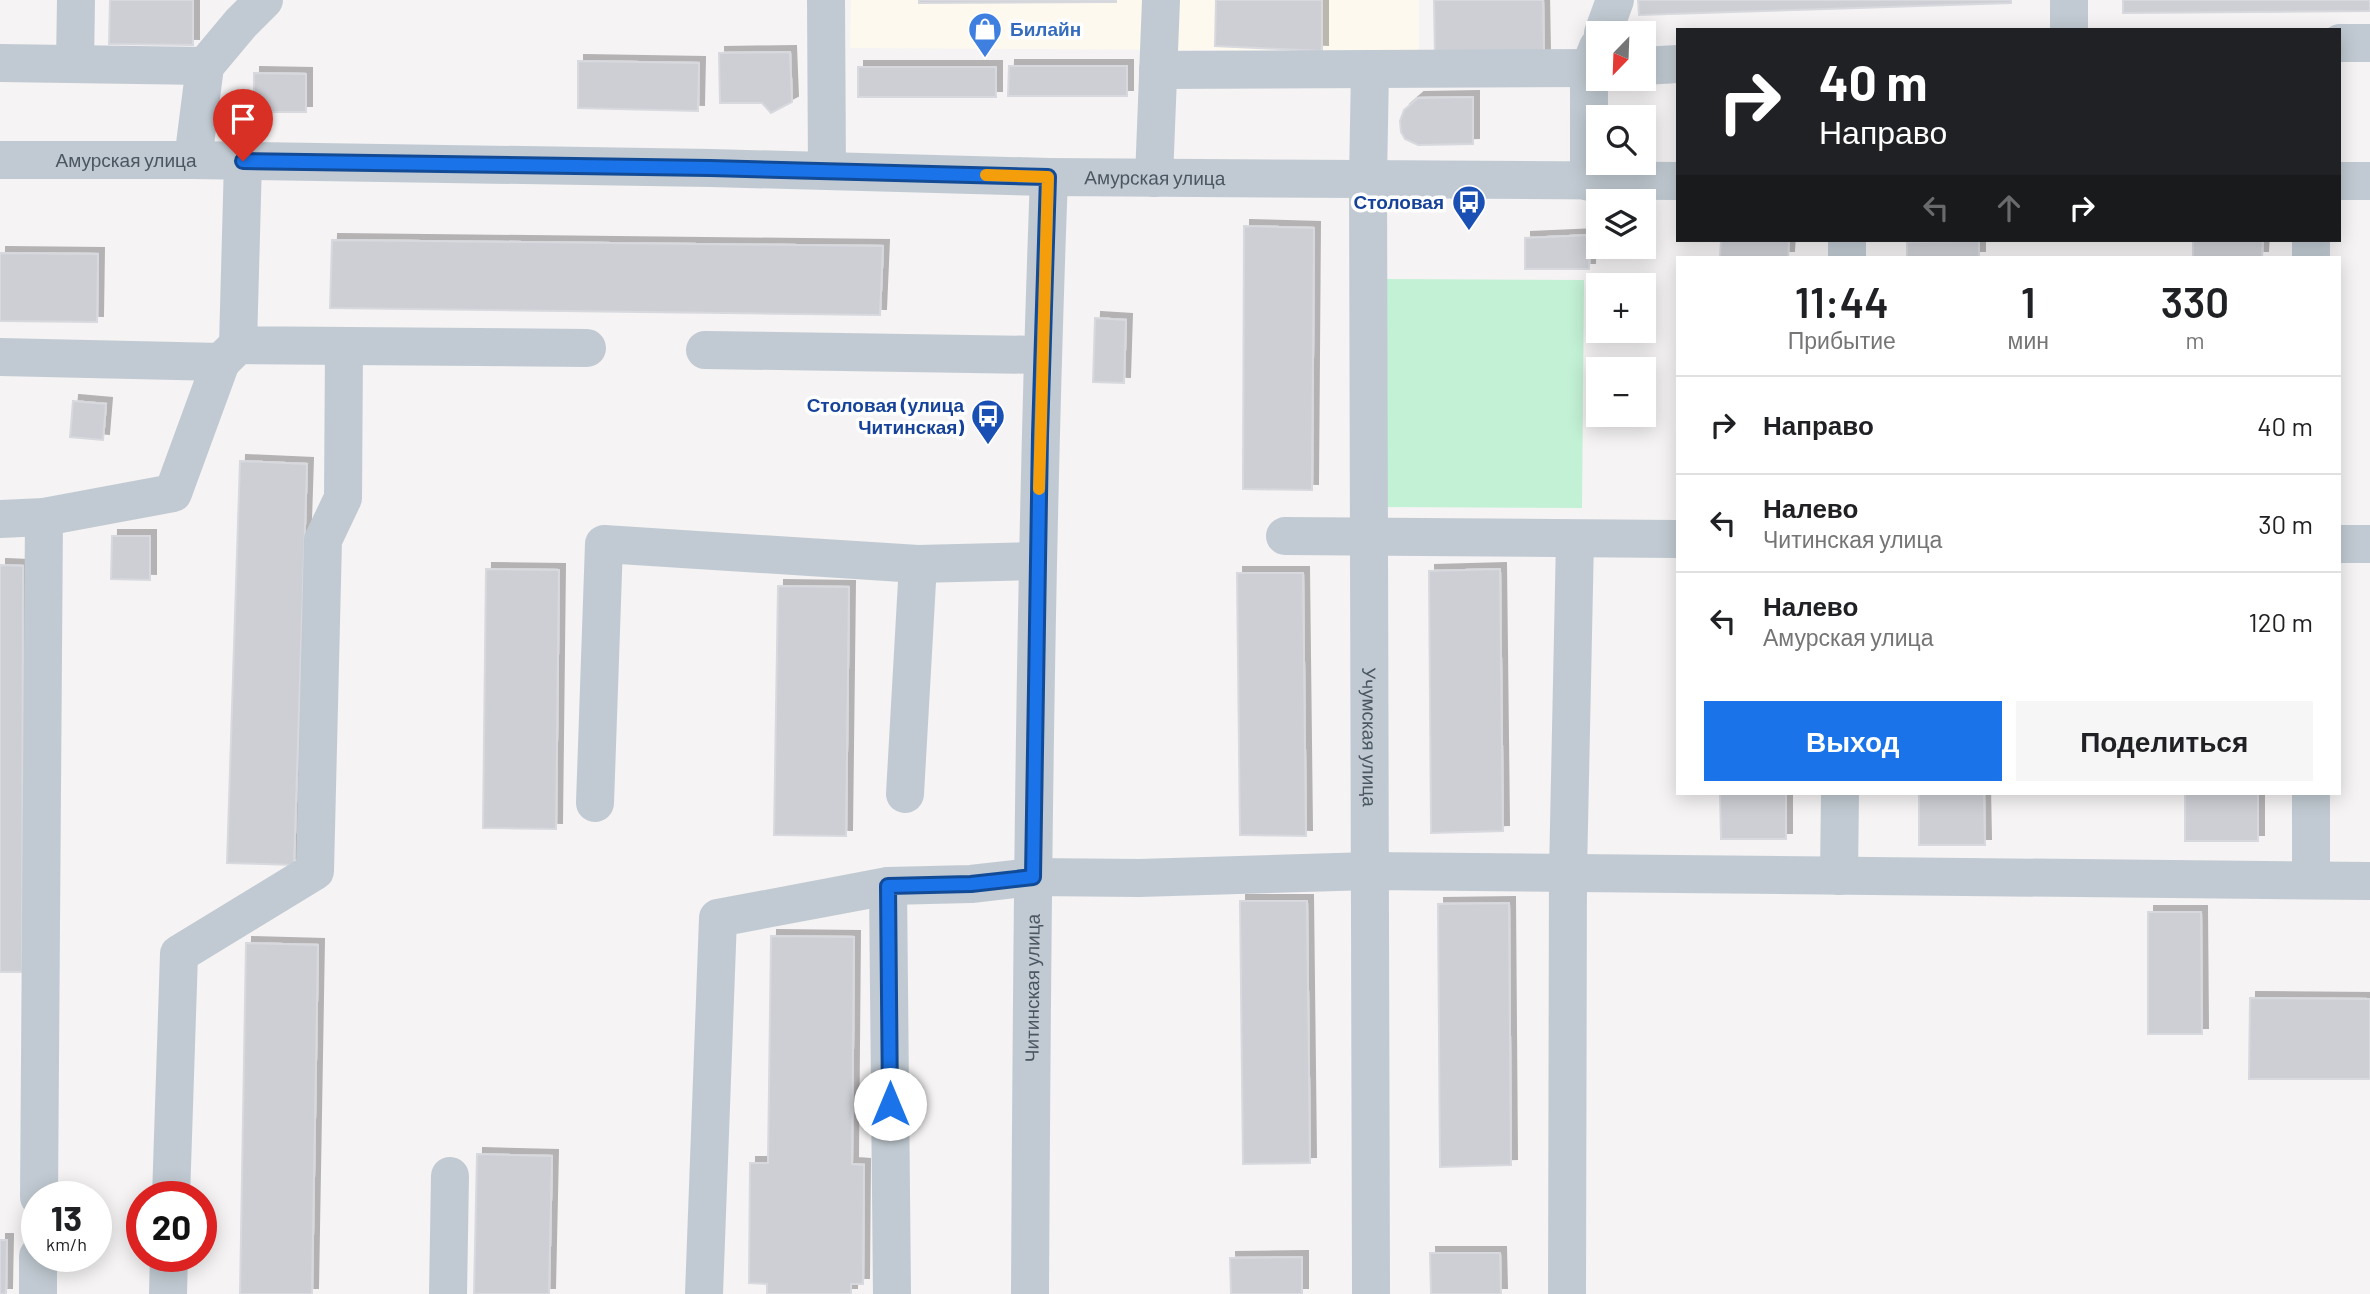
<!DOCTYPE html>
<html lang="ru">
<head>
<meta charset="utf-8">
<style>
	:root { --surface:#fff; --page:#f6f6f6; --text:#202124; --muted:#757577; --line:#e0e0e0; --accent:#1a73e8 }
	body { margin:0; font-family:Barlow,sans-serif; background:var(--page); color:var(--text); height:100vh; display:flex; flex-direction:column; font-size:26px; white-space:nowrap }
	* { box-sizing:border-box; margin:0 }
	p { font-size:23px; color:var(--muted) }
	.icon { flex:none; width:38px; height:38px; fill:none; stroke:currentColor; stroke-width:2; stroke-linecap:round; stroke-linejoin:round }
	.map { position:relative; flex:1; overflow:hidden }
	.sheet { position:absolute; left:1676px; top:256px; width:665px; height:539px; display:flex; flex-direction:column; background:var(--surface); border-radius:0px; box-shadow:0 4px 18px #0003 }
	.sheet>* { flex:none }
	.guide { position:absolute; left:1676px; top:28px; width:665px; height:214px; border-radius:0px; box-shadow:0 4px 18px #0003; background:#202124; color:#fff; overflow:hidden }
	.needle { width:46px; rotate:203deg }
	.buttons { position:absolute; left:1586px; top:21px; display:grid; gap:14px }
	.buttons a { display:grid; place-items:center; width:70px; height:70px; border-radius:0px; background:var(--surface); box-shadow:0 4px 18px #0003; font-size:35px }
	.speed { position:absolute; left:21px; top:1181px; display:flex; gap:14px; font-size:35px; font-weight:700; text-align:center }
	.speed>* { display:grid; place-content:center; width:91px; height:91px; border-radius:50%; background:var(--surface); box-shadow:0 4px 18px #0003; line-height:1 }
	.speed small { font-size:18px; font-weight:400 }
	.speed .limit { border:10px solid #d22; background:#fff; color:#111 }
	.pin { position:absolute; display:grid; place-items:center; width:60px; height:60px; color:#fff; margin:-72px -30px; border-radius:50% 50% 50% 0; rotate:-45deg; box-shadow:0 0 7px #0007 }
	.pin .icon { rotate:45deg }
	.me { position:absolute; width:77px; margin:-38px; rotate:0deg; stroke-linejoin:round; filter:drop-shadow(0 0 5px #0008) }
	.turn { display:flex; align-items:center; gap:24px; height:147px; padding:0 28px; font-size:32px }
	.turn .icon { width:91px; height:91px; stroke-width:2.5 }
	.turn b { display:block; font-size:49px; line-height:60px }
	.lanes { display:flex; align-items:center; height:66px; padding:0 28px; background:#0003; justify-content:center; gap:35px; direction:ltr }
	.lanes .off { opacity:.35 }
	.eta { display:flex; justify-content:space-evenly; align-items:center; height:119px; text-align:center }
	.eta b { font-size:42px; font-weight:600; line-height:49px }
	.action { display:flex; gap:14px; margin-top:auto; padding:14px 28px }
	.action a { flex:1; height:80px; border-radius:0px; background:var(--accent); color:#fff; font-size:28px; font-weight:600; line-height:80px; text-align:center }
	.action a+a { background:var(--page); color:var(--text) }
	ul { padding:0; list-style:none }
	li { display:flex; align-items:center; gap:21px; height:98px; padding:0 28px; border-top:2px solid var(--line) }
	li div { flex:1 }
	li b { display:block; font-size:26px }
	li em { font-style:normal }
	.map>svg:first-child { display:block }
	.commercial { fill:#fdf9ef }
	.green { fill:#c3f1d5 }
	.building { fill:#cdcfd5; stroke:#d7d9de; stroke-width:2; filter:url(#shadow) }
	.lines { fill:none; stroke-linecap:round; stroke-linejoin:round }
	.minor { stroke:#c1cad2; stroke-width:38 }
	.route-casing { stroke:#114b97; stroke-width:18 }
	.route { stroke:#1a73e8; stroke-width:12 }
	.slow { stroke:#f59e0b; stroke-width:12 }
	.labels { text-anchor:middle; stroke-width:7; stroke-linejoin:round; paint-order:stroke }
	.shop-label { font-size:19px; font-weight:bold; fill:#366cbe; stroke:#fff; text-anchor:start }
	.street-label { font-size:19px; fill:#4a5661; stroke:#fff }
	.transit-label { font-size:19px; font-weight:bold; fill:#164399; stroke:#fff; text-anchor:end }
</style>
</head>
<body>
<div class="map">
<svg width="2370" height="1294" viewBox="0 0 2370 1294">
	<defs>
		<filter id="shadow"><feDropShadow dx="6" dy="-6" stdDeviation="0" flood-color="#0004"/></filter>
	</defs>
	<rect width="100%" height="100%" fill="#f5f3f3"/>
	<!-- commercial -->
	<path class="commercial" d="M851,0H1419V51L850,48Z"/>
	<!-- green -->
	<path class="green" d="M1384,279L1584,280L1582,508L1382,507Z"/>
	<!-- building -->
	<path class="building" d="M110,0H193V45L109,44Z
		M919,0H1116V2L919,3Z
		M1216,0H1322V51L1215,46Z
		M1434,0H1543L1544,58H1435Z
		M1638,0H2011V3L1639,15Z
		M2123,0H2370V11L2123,13Z
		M790,52L792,102L771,113L762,103H720L719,53Z
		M578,61L699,63L698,111L578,108Z
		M1009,66H1127V96H1008Z
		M858,67H996V97H858Z
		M254,73L306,74V112H254Z
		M1473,97V144L1418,145L1405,139L1401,132L1400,121L1404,110L1418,98Z
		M1244,226L1314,228L1312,490L1243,489Z
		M1590,235L1589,269H1525V238Z
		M332,240L883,246L880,315L330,308Z
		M1789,240L1788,257H1720L1721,241Z
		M2193,240H2263L2262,257H2193Z
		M1979,241V257H1907V242Z
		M0,253L98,254L97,322L0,321Z
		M1095,318L1126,320L1124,383L1093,382Z
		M73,401L106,404L103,440L70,437Z
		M240,461L307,464L294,865L227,863Z
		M112,536H150V580L111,579Z
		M0,565L23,566L22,972H0Z
		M486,569L559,570L556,829L483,828Z
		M1500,569L1503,831L1431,833L1429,571Z
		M1237,573H1303L1306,836L1240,835Z
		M778,586L849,587L846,836L774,835Z
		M1720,793H1786V839H1721Z
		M1919,793H1984L1985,845H1919Z
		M2185,793H2258V841H2185Z
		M1240,901H1307L1310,1163L1243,1164Z
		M1509,903L1511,1165L1440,1167L1438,904Z
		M2148,912H2201L2202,1034H2148Z
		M771,936L854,937L852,1164L864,1165L863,1284H851V1294H767V1284L749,1283L750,1163H768Z
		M246,943L318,945L312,1294H240Z
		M2250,998L2370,999V1079H2249Z
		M477,1154L552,1156L549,1294H474Z
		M0,1240H7L6,1294H0Z
		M1430,1253H1500L1501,1294H1431Z
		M1302,1257V1294H1231L1230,1258Z"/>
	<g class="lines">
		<!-- minor -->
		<g class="minor">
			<path d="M826,0L827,171"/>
			<path d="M2069,0V30"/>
			<path d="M1603,33L1615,0"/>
			<path d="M2340,43H2370"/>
			<path d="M0,63L205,66"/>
			<path d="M75,64L76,0"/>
			<path d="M1643,66L1678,64"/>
			<path id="s1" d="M1370,69L1368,180L1371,1294"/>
			<path d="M1158,70L1598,68"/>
			<path id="s2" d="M0,160H193L711,168L1049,177L1678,181"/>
			<path d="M193,160L205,66L241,23L264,0"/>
			<path d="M243,161L238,345L587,348"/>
			<path d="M1154,178L1161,0"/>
			<path d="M2340,181H2370"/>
			<path d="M1589,182V69L1598,47"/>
			<path d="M2311,240V257"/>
			<path d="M1847,257V240"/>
			<path d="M705,350L1042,355"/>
			<path d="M0,357L221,362L238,345"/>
			<path d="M0,519L44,517L173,493L221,362"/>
			<path d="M1285,536L1678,539"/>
			<path d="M2340,544H2370"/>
			<path d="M905,794L918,564"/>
			<path d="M595,803L604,544L918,564L1038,561"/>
			<path d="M1839,876L1840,793"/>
			<path d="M2311,880V793"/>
			<path d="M888,886L892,1294"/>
			<path d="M39,1197L44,517"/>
			<path d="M171,1197L179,954L315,871L323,540L343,498L344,347"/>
			<path d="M38,1294V1256"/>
			<path d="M168,1294L169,1256"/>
			<path d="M448,1294L450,1176"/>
			<path d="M704,1294L718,918L888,886L971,884L1033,877L1139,878L1370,871L2370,881"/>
			<path id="s3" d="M1030,1294C1032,922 1035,549 1049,177"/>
			<path d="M1567,1294L1568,873L1575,539"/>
		</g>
	</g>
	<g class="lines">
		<!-- route casing -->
		<g class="route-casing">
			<path id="route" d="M243,161L710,168L1048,177L1040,435L1033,877L971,884L888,886L890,1104"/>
		</g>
		<!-- route -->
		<use href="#route" class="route"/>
		<!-- slow -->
		<path class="slow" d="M986,175L1048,177L1039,489"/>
	</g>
	<!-- icons -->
	<defs>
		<g id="shop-pin" transform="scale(1.75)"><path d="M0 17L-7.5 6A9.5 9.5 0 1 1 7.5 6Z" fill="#3f7fe0" stroke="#fff"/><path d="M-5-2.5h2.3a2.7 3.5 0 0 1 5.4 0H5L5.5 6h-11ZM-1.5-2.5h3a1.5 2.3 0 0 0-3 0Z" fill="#fff"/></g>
		<g id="bus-pin" transform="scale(1.75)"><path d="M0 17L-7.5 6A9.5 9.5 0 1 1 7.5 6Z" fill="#1a4fb4" stroke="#fff"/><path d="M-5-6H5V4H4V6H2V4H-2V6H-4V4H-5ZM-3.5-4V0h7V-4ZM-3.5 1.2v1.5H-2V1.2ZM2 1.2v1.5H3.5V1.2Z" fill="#fff"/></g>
	</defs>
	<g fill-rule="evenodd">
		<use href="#shop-pin" x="985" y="29"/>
		<use href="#bus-pin" x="1469" y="202"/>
		<use href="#bus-pin" x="988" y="416"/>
	</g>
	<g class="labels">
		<!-- shop labels -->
		<g class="shop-label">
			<text x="1010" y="36">Билайн</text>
		</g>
		<!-- street labels -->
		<g class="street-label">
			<text dy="7" stroke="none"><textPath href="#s2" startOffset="126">Амурская улица</textPath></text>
			<text dy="7" stroke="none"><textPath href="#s2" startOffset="1155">Амурская улица</textPath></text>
			<text dy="7" stroke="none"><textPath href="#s1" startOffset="668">Учумская улица</textPath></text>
			<text dy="7" stroke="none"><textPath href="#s3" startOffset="306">Читинская улица</textPath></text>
		</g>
		<!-- transit labels -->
		<g class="transit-label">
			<text x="1444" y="209">Столовая</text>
			<text x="964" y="412">Столовая (улица<tspan x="964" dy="22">Читинская)</tspan></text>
		</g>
	</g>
</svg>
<div class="buttons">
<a><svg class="needle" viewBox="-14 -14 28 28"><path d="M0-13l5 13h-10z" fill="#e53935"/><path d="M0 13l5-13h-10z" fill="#757577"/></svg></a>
<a><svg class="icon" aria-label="search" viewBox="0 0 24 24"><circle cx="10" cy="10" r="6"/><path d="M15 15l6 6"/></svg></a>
<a><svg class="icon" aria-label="layers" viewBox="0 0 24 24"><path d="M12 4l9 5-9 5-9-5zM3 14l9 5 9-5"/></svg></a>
<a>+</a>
<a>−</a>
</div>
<div class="speed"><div>13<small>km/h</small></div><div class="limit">20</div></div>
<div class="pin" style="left:243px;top:161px;background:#d93025"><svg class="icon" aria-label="arrive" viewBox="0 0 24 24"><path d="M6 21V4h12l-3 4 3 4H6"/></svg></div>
<svg class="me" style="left:890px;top:1104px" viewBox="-20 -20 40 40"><circle r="19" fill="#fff"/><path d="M0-13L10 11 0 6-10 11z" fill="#1a73e8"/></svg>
<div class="guide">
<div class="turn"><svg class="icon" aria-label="right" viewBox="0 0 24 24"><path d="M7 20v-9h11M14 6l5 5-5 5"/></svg><div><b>40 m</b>Направо</div></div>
<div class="lanes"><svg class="icon off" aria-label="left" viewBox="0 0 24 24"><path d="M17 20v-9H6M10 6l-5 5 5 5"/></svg><svg class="icon off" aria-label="ahead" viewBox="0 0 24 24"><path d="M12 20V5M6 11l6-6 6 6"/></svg><svg class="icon" aria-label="right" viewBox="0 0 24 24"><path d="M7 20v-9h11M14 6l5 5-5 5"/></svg></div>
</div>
<section class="sheet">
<div class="eta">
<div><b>11:44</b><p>Прибытие</p></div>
<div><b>1</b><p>мин</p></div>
<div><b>330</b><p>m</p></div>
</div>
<ul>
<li><svg class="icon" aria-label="right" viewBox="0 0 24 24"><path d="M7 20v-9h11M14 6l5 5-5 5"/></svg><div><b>Направо</b></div><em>40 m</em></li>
<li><svg class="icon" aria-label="left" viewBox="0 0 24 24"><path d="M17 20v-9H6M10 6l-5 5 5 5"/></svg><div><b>Налево</b><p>Читинская улица</p></div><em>30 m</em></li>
<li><svg class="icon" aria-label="left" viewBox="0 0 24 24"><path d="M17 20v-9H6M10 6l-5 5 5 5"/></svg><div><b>Налево</b><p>Амурская улица</p></div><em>120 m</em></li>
</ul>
<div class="action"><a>Выход</a><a>Поделиться</a></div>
</section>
</div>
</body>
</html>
